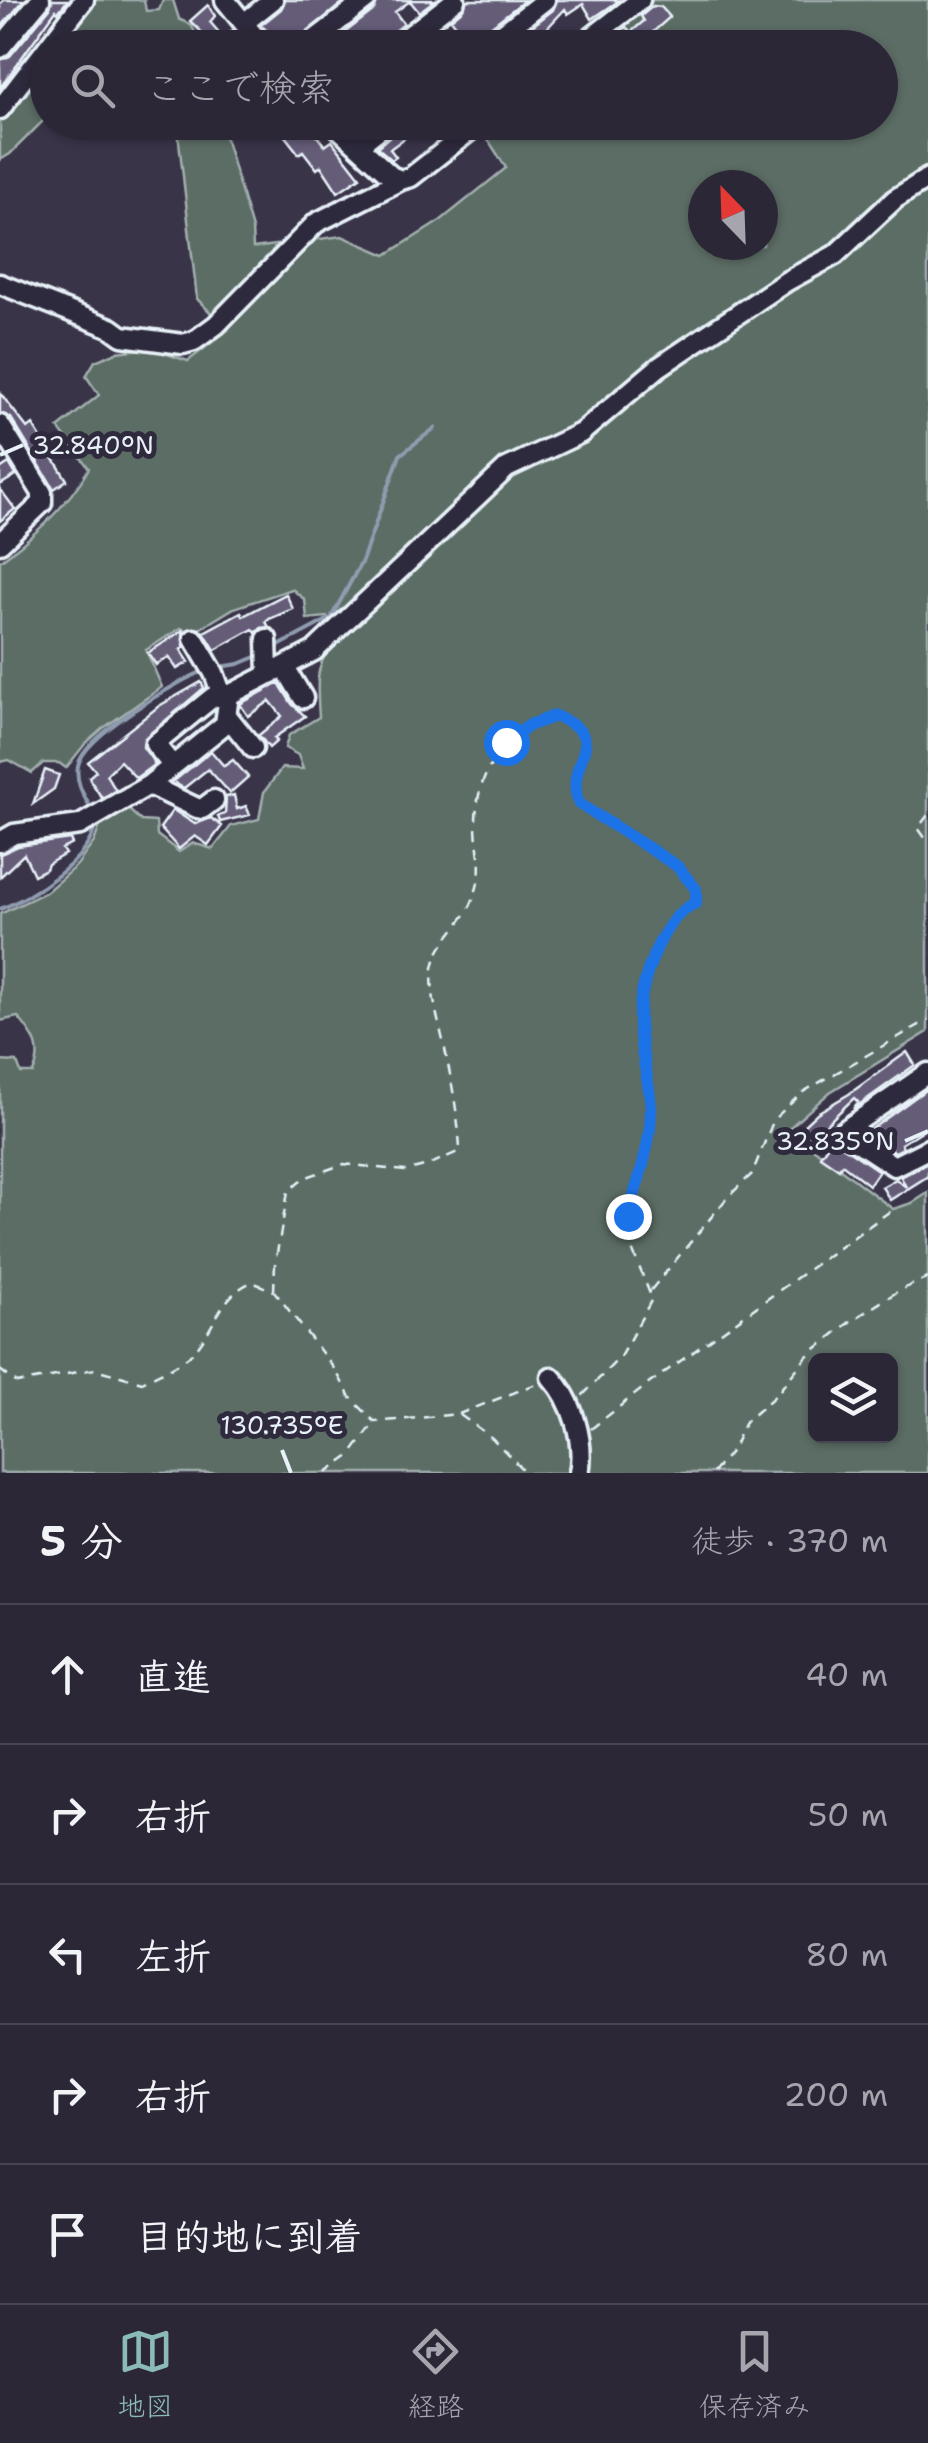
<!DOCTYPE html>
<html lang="ja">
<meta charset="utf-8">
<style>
:root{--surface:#2c2737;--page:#342f3f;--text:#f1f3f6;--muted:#a6a5ad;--line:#484452;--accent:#8bbbb9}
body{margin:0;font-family:"Shantell Sans","Klee One",sans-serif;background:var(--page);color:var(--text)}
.controls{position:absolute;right:30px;bottom:30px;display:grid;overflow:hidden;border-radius:15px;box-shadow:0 2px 8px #0004}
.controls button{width:90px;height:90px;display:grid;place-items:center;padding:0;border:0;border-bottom:2px solid var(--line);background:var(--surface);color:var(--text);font:50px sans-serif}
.compass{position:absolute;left:688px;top:170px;width:90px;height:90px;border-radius:50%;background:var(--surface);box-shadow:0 2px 8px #0004;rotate:337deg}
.stop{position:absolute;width:30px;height:30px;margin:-22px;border:8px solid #1a73e8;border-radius:50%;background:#fff}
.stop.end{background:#1a73e8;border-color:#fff;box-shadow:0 2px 10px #0008}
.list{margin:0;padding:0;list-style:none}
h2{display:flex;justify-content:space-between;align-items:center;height:130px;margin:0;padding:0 40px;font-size:42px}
h2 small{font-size:32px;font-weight:400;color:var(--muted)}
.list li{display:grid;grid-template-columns:65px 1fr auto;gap:30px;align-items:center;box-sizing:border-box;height:140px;padding:0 40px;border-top:2px solid var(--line)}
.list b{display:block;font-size:38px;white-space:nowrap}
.list em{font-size:32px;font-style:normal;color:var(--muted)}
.icon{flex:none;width:55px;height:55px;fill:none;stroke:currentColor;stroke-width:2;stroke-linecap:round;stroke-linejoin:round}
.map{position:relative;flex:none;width:928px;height:1473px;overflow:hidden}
.search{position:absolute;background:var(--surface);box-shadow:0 2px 8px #0004;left:30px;right:30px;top:30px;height:110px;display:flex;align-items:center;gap:25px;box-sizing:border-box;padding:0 35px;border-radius:55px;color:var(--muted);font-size:38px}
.sheet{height:830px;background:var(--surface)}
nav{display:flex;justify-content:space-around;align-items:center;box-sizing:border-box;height:140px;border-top:2px solid var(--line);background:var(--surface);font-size:28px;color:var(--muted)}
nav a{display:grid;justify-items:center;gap:5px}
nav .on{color:var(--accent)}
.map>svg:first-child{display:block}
.green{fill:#5b6d65;stroke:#a2afae;stroke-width:2.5;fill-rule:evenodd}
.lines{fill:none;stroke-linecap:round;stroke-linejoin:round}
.stream{stroke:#8f9caf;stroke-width:4}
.building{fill:#655b78;stroke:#e8f1f8;stroke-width:2.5}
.minor-casing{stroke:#e8f1f8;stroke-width:25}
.path{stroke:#e8f1f8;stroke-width:2.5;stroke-dasharray:10 8;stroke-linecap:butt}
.minor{stroke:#2f2a3d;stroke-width:18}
.route{stroke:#1a73e8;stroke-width:12}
.ticks{fill:none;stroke:#e8f1f8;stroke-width:4}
.ticks-label{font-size:25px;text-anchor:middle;fill:#e8f1f8;stroke:#2f2a3d;stroke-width:10;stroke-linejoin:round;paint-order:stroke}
</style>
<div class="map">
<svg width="928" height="1473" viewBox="0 0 928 1473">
<rect width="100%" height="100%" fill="#3a3449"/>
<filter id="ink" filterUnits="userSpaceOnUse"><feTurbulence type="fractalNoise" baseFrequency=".01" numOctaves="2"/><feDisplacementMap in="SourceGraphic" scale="20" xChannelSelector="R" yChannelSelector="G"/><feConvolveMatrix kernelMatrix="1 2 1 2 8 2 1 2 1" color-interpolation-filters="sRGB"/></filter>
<g filter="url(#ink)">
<path class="green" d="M95 0H144L146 11 159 10 163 0H173L179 19 191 25 200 41 199 48H51L75 18Z
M653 0H928V1032L830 1092 788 1129 893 1209 912 1203 928 1193V1473H0V1061L17 1062 21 1073H33C44 1049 34 1036 18 1017L0 1021V914L46 892 77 865 94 842 102 820 125 806 141 821 156 822 157 835 179 852 193 843 213 849 231 826 259 819 264 792 282 768 303 769 298 755 285 748 289 735 319 717C317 682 313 664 339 637L327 617 307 619 305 600 292 589 234 608 191 634 181 628 146 650 162 687 102 729 85 744 66 768 59 763H43L32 773 9 760 0 762V561C34 536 68 506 89 468L58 428 99 395 86 376 95 361 117 352 149 348 188 361 228 330 197 299 179 141 172 123H221L252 229 253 248 342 236 386 255 440 221 506 168 487 138 502 123 880 122V48L593 47ZM703 185H763V245H703ZM816 1360H890V1436H816Z
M47 52V117L10 154 0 160V121Z"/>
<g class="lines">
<path class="stream" d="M271 650 331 618 362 561 400 455 435 428
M220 667 239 664 263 654
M92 810C84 796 75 783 78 766 83 736 177 681 206 670
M0 909C31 898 92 859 95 824"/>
</g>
<path class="building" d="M4 0H24L0 28V4Z
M52 0H68L58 12 56 10 0 88V60L10 56 50 8Z
M285 0H346L289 48H284L261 25 281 9Z
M378 0H435L419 12 410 1 395 12 404 24 385 39 381 48H325L374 10Z
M467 0H525L476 38 472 48H442L461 32 451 19 463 9Z
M557 0H620L592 19 583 4 568 14 565 9 539 37 518 48 513 41 553 10Z
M208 5 215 16 210 22 223 37 233 30 247 48H210L214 44 190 21Z
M653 6 661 7 670 17 635 48H616L610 41 626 27 631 32 644 21 641 16Z
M274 122H306L325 146 332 141 360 177 338 192 321 166 317 169 303 151 299 154Z
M400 122H414L418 128 390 149 396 157 392 160 377 147 396 131Z
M0 393 28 429 33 425 67 480 54 489 11 418 0 413Z
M9 463 16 475 0 485V469Z
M0 489 15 509 0 521Z
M286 594 293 609 269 619 266 622 269 627 261 628 256 633 253 629 215 650 204 632 241 612 243 616Z
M183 630 184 647 181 650 189 662 177 669 169 657 156 665 148 653Z
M201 682 204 688 144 739 143 747 155 764 136 778 120 761 106 775 116 790 102 798 90 780 89 777 96 771 88 762 159 706Z
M279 683 292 704 305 716 274 738 277 741 269 748 259 735 282 716 270 701 248 716 240 704Z
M211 751 224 766 233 760 248 777 230 793 208 769 184 788 178 785 174 781Z
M45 770 59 775 54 789 33 804Z
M234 795 237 809 246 806 250 815 220 822 218 816 225 814 226 797Z
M173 810 195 824 211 818 222 826 208 845 195 836 179 849 160 828Z
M70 839 72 844 62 849 65 854 48 864 46 869 34 875 24 854 0 877V854L18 846Z
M907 1052 915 1065 853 1109 858 1102 854 1098 812 1138 802 1127 817 1113 849 1094Z
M928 1088V1127L901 1144 903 1148 895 1152 883 1144 876 1131 870 1135 866 1133Z
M832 1139 879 1171 869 1185 842 1164 839 1169 820 1156Z
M928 1163V1176L890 1200 882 1187 896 1179 906 1187 901 1177Z"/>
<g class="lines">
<defs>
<path id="minor" d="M225 0 264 48
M244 23 273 0
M0 48 40 0
M304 48 366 0
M393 48 455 0
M484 48 545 0
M578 48 640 0
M0 109 84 0
M332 122 391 176 401 180 411 177 481 122
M358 146 388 122
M0 284 111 328 122 336 183 344 194 341 216 325 316 223 401 180
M0 425 42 493V503L0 543
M194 639 214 673 222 695
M267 639 268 675
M285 668 303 698
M228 717 253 748
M172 765 155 744 213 697H227
M149 785 197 808 202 809 214 800
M0 842 14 834 80 825 149 785 225 724 229 695 314 651 507 468 581 433 659 367 787 281 835 255 895 199 928 178
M928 1073 842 1132 894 1166 928 1149
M551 1377C573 1400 585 1442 579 1473"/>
</defs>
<use href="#minor" class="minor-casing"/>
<path class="path" d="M928 815 918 828 928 842
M651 1290 727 1198 752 1174 774 1119 803 1092 928 1020
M274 1291 275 1264 288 1192 304 1178 344 1164 405 1171 428 1165 460 1151C459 1121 453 1089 447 1059 442 1031 429 997 433 968 437 943 463 924 472 902 486 866 477 859 476 826 475 770 505 734 555 716 616 740 562 759 579 804 611 824 694 865 696 903L682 911 663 933 642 991 639 1021 651 1110 646 1156 628 1216V1239L652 1299 620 1357 582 1396
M0 1370 17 1383 95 1369 142 1382C158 1374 178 1366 191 1354 216 1330 218 1296 252 1282L274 1291 336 1371 350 1397 375 1422 459 1414 536 1384
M460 1415 492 1438 526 1473
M591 1429 647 1385 893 1209
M326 1473 350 1456 375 1422
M713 1473 733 1448 745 1422 776 1395 807 1356 851 1321 900 1290 928 1278"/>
<use href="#minor" class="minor"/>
</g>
</g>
<g class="lines" filter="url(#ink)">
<path class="route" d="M506 742 530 725 555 716C616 741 562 759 579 804L677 866 696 889V903C660 917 638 988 639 1024 640 1053 650 1081 651 1109 651 1146 638 1181 628 1216"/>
</g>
<path class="ticks" d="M0 455 23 445M905 1141 928 1131M282 1450 291 1473"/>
<g class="ticks-label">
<text x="93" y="454">32.840°N</text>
<text x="835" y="1150">32.835°N</text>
<text x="282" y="1434">130.735°E</text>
</g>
</svg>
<div class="controls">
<button><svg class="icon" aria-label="layers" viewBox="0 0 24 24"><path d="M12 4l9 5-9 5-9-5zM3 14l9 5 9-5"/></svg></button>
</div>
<svg class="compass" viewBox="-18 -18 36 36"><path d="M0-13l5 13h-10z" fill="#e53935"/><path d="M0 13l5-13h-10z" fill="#a6a5ad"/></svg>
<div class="stop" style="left:506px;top:742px"></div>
<div class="stop end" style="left:628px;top:1216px"></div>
<div class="search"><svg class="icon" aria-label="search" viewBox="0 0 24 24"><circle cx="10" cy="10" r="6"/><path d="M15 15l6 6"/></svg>ここで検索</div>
</div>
<section class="sheet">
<h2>5 分<small>徒歩 · 370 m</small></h2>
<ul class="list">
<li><svg class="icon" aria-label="ahead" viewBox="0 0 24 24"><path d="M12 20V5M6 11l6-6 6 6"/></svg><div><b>直進</b></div><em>40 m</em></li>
<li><svg class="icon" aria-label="right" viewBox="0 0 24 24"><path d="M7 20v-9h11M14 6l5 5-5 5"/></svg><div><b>右折</b></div><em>50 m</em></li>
<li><svg class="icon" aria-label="left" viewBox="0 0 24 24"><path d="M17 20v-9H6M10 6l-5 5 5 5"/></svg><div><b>左折</b></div><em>80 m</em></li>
<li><svg class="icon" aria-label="right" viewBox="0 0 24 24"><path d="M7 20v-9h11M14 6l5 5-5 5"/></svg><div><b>右折</b></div><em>200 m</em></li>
<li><svg class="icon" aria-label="arrive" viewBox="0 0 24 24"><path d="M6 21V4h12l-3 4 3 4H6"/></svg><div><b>目的地に到着</b></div></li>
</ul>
</section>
<nav>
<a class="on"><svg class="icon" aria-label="map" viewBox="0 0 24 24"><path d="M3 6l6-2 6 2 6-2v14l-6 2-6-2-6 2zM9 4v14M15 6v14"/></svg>地図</a>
<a><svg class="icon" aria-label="directions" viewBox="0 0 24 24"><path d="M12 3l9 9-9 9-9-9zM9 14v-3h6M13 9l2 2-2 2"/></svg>経路</a>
<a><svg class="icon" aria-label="saved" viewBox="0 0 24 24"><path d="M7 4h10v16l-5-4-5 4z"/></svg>保存済み</a>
</nav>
